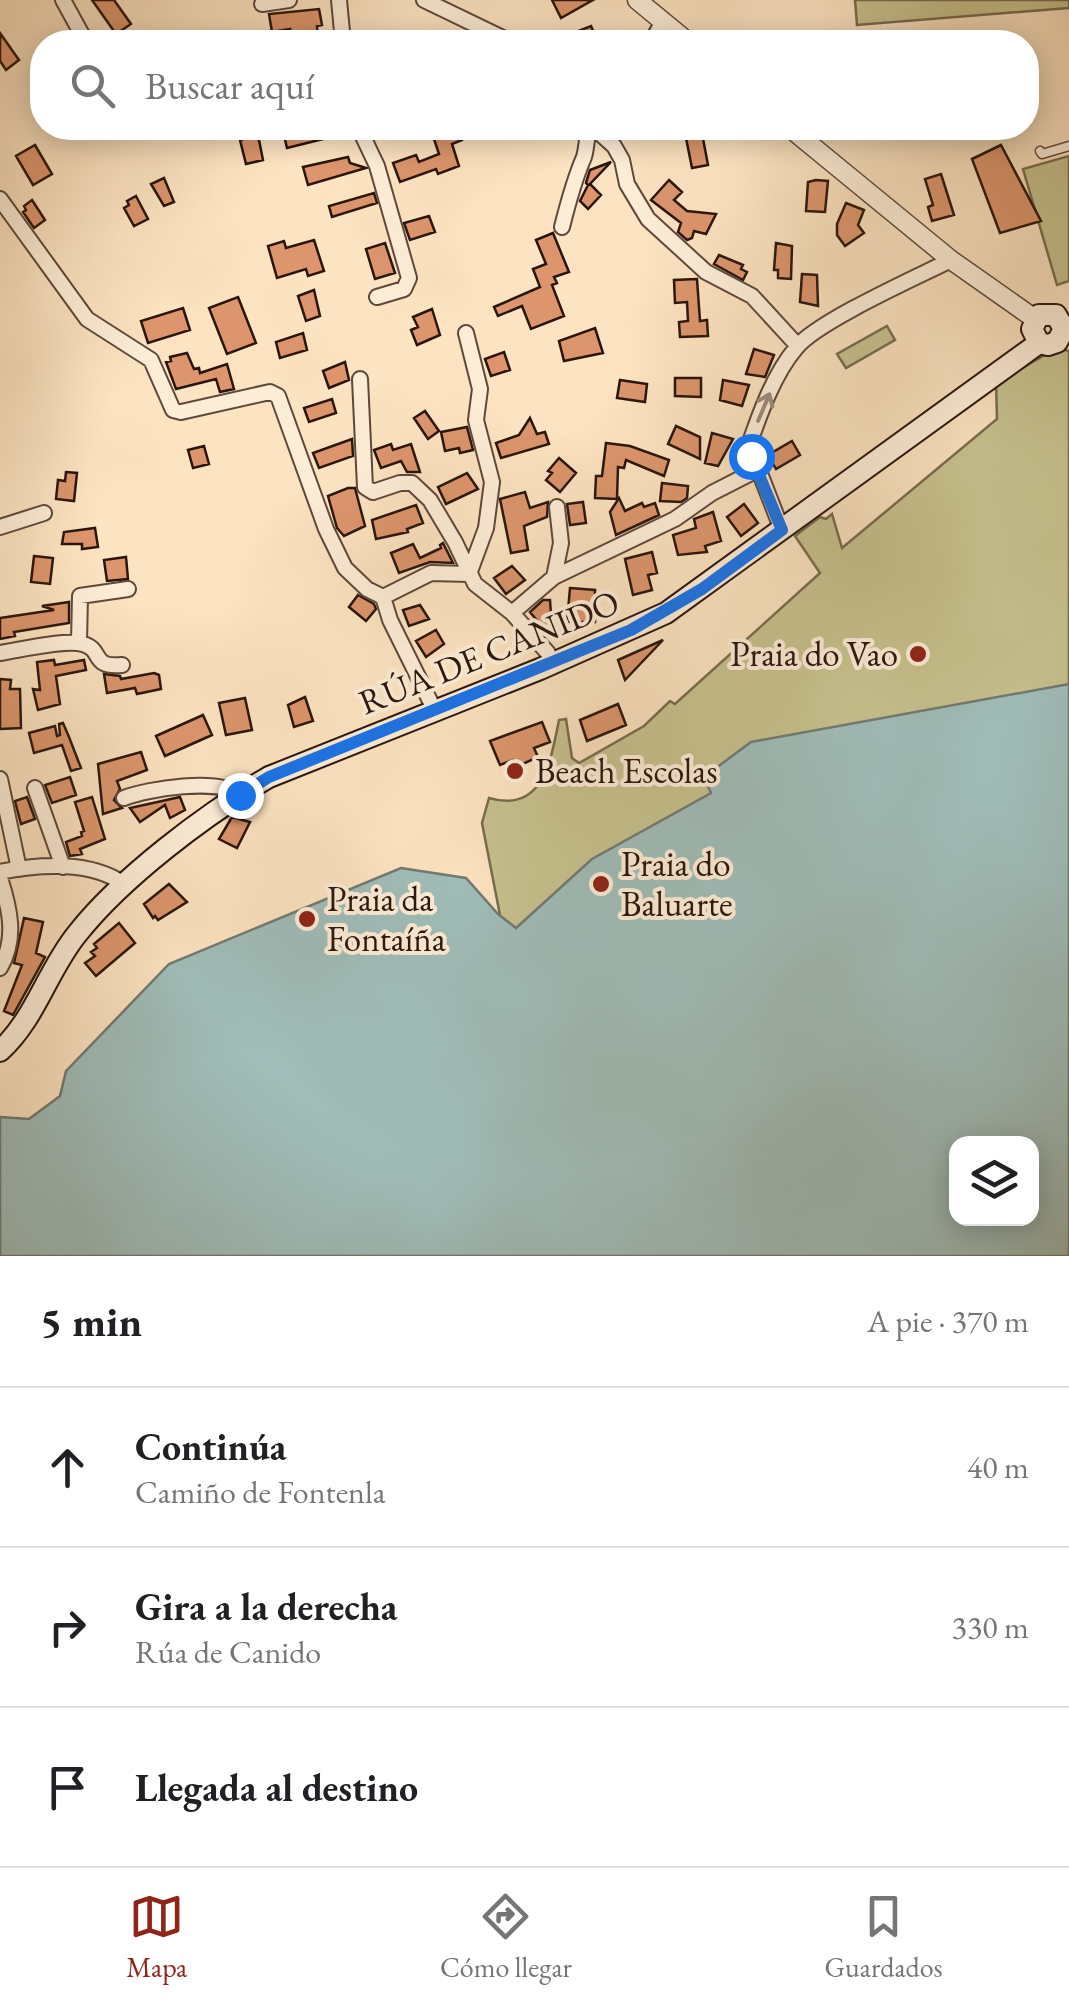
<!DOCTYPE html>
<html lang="es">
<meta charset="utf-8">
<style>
:root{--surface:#fff;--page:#f2f2f2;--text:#202124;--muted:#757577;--line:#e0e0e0;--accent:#8f2418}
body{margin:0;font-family:"EB Garamond",serif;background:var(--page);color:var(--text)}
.controls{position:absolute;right:30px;bottom:30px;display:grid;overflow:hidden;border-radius:20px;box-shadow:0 5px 25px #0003}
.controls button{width:90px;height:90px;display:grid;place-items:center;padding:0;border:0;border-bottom:2px solid var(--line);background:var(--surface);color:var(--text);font:50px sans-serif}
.stop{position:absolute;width:30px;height:30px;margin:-22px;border:8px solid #1a73e8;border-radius:50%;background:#fff}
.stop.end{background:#1a73e8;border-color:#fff;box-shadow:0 2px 10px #0008}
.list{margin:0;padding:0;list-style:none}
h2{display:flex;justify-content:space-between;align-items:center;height:130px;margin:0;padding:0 40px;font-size:42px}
h2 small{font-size:32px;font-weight:400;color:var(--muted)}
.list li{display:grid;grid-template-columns:65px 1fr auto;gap:30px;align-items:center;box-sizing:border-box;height:160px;padding:0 40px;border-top:2px solid var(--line)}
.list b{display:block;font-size:38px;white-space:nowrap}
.list p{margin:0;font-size:32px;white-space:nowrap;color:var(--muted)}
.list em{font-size:32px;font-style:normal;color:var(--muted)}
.icon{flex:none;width:55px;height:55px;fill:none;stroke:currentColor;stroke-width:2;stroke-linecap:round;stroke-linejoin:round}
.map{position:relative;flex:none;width:1069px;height:1256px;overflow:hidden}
.search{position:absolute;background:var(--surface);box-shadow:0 5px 25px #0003;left:30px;right:30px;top:30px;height:110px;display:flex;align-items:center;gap:25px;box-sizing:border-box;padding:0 35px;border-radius:40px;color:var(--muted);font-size:38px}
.sheet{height:610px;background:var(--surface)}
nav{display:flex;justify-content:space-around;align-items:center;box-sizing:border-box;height:140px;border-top:2px solid var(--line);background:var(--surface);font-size:28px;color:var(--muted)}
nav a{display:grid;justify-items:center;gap:5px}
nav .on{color:var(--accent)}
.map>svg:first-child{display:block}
.green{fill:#c6c18e;stroke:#786b4e;stroke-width:2.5}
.water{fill:#a0bdb9;stroke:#717a74;stroke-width:2.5;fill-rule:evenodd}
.building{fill:#dc956c;stroke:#2a150d;stroke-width:2.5}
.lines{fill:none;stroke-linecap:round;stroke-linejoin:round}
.service-casing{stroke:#5e483a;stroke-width:11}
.minor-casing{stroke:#5e483a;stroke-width:18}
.tertiary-casing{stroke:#5e483a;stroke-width:21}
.secondary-casing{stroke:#2a150d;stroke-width:24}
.service{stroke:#fdedd7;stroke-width:8}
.minor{stroke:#fdedd7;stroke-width:14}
.tertiary{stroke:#fdedd7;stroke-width:18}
.secondary{stroke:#fdedd7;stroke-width:20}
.oneway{stroke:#9e8c7c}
.route{stroke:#1a73e8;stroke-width:12}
.poi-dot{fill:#8f2418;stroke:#fdedd7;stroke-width:4}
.labels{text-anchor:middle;stroke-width:8;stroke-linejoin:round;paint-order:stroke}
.street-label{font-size:35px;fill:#2a150d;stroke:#fdedd7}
.poi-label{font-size:35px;fill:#2a150d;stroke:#fdedd7;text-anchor:start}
</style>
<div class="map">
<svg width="1069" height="1256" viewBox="0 0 1069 1256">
<rect width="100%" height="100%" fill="#fce3c1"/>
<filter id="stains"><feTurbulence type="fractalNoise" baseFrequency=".002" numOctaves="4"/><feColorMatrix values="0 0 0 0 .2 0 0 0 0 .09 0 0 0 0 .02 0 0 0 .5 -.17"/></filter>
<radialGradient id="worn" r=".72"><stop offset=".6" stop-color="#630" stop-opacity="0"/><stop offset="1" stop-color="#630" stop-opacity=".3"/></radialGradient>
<path class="green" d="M855 0H1069V8L857 25Z
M1069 156V281L1057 285 1023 169Z
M887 326 895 340 846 368 837 354Z
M1057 348 1069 351V757L517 1002 482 823 489 798C543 814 551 760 559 720L566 719 572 758 579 763 644 726 670 701 675 704 820 573 795 536 820 517 826 519 832 514 842 548 997 419 996 383Z"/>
<path class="water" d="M1069 684V1256H0V1117L29 1119 60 1096 66 1071 169 964 401 868 466 878 498 914 516 928 592 859 711 793 704 777 751 742ZM956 1144H1032V1218H956Z"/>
<path class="building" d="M92 0H114L131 24 116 34Z
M552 0H593L561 18Z
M319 9 322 25 317 26 318 42H291L290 29 272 32 269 14Z
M591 26 598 42H550Z
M0 33 19 60 6 70 0 61Z
M298 128H333L335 136 287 148 283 131Z
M450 128H458L462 140 452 144 459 166 438 174 436 169 400 182 393 163 416 155 419 162 439 154 432 133Z
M684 128H701L708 165 692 168Z
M253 136 259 140 263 160 246 164 240 140Z
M35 145 52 174 33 185 16 156Z
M1001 145 1041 221 1000 233 972 159Z
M348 157 350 163 366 168 308 185 303 167Z
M611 162 590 184 601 195 588 209 580 201 588 185 586 183 590 170Z
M941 174 954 215 932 221 928 207 933 205 925 179Z
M164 178 174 202 164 206 151 184Z
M669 180 682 192 674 200 687 211 716 214 706 234 694 231 692 238 687 240 678 232 681 223 651 200Z
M816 180 828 181 825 212 806 211 808 182Z
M374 193 377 203 332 217 329 206Z
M136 196 148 219 134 226 124 208 129 205 127 201Z
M32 200 45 220 34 228 23 212 26 210 24 206Z
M846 203 864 210 858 225 864 233 845 246 837 235V224Z
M429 216 435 232 410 240 404 223Z
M553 233 569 272 554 277 557 283 552 285 564 316 531 329 522 306 498 316 494 307 540 287 533 269 546 264 536 240Z
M314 240 324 271 308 276 306 269 277 278 268 246 284 241 286 248Z
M385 243 395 273 375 279 366 249Z
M776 243 792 246 791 279 778 278V270H774Z
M719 255 743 265 741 269 747 272 743 280 714 264Z
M802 274 817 275 818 306 800 302Z
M697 279 700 321 707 320 708 336 680 337 679 322 688 321 687 302 675 303 674 280Z
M314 290 320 316 306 321 298 296Z
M238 297 256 343 227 354 209 308Z
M183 308 190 330 148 343 141 321Z
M432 309 440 335 417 345 411 330 418 327 413 317Z
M595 328 603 353 564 361 559 341Z
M303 333 307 350 280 358 276 342Z
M754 349 774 355 765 377 746 374Z
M504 352 510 370 491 376 485 359Z
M187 353 194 369 199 368 200 373 227 364 234 389 220 392 216 379 176 389 166 362 171 361 170 357Z
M345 362 349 380 329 388 323 371Z
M675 378H701V397L675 396Z
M620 380 647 384 645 402 617 398Z
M723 380 749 385 742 406 720 400Z
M332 399 336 413 309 422 304 408Z
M425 411 439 431 428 439 414 418Z
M530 418 537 434 545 432 549 444 501 458 496 443 519 435Z
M676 426 700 437V459L668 444Z
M467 427 473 450 460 453 459 448 445 451 441 432Z
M712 433 733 439 718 466 705 463Z
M352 439 353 456 319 468 313 453Z
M792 441 800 455 776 469 768 455Z
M606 443 630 446 669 460 664 476 626 460 624 468 618 467 617 499 595 498 596 476H602Z
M391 444 393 450 411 444 420 472H407L401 461 381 468 374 450Z
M204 446 209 464 193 468 188 450Z
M559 458 576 473 560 492 546 480 552 473 548 471Z
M66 472 77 473 74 501 56 499 58 480 65 481Z
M467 473 478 489 446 504 438 487Z
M662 483 688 486 687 498 681 502 660 501Z
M348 488H355L365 526 344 536 337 528 328 496Z
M525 492 530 508 548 502 547 517 524 526 528 550 511 553 500 499Z
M619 498 625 511 642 503 644 507 655 503 659 515 616 535 610 512Z
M583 502 586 523 570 525 567 504Z
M744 504 758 523 741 536 727 517Z
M416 505 423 523 407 529 408 532 376 539 372 520Z
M713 512 721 541 705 546 707 552 678 555 673 535 696 528 694 519Z
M95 528 98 547 82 549V544H62L64 532Z
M443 543 453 563 430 562 399 573 391 553 413 544 420 558 441 548 440 545Z
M652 552 657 573 648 575 652 590 633 595 625 559Z
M34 556 53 558 50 584 31 582Z
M126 557 128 579 107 581 104 560Z
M512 566 525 580 506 594 494 578Z
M570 588 595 590V622H567Z
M358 595 374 604 376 609 366 621 349 607Z
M543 600H550L552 629 545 630 530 612Z
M69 602V623L14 632 15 636 0 639V618L54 610 42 606Z
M420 605 429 619 409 626 403 610Z
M436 630 444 644 426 657 416 641Z
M663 640 625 680 618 660Z
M54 660 55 665 84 660 86 670 56 676 60 704 38 710 33 689 40 690 37 662Z
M154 673 159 675 161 689 137 694 135 688 107 693 104 674 120 676 121 679Z
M0 679 11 680 10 689H20L21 728 0 729Z
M305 697 313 721 294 727 288 705Z
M245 698 252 730 226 735 219 703Z
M618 704 626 725 587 741 580 720Z
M203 715 212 735 165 756 156 736Z
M542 722 550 742 534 748 538 757 516 767 513 760 500 765 490 741Z
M63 723 69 737 81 768 71 771 62 745 34 753 29 733 55 726 57 736 60 735 59 724Z
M141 752 147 770 117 781 120 789 114 800 122 808 103 814 98 764Z
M70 777 76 795 52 803 45 785Z
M27 797 35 819 21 824 15 801Z
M92 797 105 839 80 849 82 854 70 856 66 842 82 836 81 832 84 831 75 802Z
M180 797 185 810 170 818 165 805 140 822 130 808Z
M232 817 250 822 237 848 219 839Z
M169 884 187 902 158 920 155 916 153 918 144 904Z
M24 918 43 922 36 953 45 957 13 1015 4 1011 22 965 14 963Z
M119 923 135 943 96 976 85 963 95 956 91 952 97 948 94 944Z"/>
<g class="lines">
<defs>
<path id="service" d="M1040 151 1042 154 1069 146"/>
<path id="minor" d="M63 0 86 42
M339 0 343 42
M424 0 511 42
M262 4 289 0
M651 42 663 22
M359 128 377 166 409 278 404 289 377 297
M594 128 614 146 622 160 627 184 648 219 706 272 752 296 797 345
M261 130 264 128
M0 199 87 319 151 360 173 410 181 412 270 392 278 396 326 529 345 568 367 589 383 597 390 620 435 711
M562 227C568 203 574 180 584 157 588 145 584 137 594 128
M466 333 480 389 476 420 492 482 486 528 469 574
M360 379 365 487 373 492 400 483H412L430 500 455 542 475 584 512 613 554 577 675 519 712 493 757 470
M0 527 44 513
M782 530 749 445C760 413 774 374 796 348 816 322 917 277 951 260
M554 577 561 543 557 507
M383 597 431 573 469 574
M512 613 548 653
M79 643 80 596 128 589
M0 653C20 650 65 639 83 644 104 650 90 668 122 665
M0 779 19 869
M35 788 63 867
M124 798C147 789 220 777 239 795
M0 872C38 864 92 860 125 885
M0 878C10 909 17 939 0 968"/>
<path id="tertiary" d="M637 0 688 42
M790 128 951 260 1035 319"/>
<path id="secondary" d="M1039 343 1032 329 1039 315H1056L1064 329
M0 1051C36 1018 47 971 77 934 122 877 206 814 269 777L540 669 666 613 1032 348 1039 343 1048 345 1057 342 1064 329"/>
</defs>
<use href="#service" class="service-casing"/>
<use href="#minor" class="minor-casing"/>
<use href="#tertiary" class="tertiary-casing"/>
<use href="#secondary" class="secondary-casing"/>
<use href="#service" class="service"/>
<use href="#minor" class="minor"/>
<use href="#tertiary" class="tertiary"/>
<use href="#secondary" class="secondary"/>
</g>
<defs><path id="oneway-shaft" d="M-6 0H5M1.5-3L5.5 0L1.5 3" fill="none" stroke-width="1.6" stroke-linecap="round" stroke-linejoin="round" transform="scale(2.5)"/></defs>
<use class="oneway" href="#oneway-shaft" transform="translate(764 407) rotate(-67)"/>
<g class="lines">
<path class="route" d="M240 795 269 777 631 630 702 589 782 530 751 456"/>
</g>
<g class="poi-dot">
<circle cx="918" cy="654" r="10"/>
<circle cx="515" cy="771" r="10"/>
<circle cx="601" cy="884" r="10"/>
<circle cx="307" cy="919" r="10"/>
</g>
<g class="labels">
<g class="street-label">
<text transform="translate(489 652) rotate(-22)" y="12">RÚA DE CANIDO</text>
</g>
<g class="poi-label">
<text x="898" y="666" text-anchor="end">Praia do Vao</text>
<text x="535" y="783">Beach Escolas</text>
<text x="621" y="876">Praia do<tspan x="621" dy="40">Baluarte</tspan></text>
<text x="327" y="911">Praia da<tspan x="327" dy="40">Fontaíña</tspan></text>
</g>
</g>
<rect width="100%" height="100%" filter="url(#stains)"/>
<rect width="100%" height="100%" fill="url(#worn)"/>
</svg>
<div class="controls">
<button><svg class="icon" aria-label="layers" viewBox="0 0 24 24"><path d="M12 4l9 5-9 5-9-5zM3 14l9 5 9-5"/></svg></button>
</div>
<div class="stop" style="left:751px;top:456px"></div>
<div class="stop end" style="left:240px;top:795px"></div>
<div class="search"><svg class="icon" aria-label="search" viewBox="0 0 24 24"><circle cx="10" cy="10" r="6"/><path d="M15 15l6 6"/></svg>Buscar aquí</div>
</div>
<section class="sheet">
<h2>5 min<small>A pie · 370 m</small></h2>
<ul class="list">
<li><svg class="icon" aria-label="ahead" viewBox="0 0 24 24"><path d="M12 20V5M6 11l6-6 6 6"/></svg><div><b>Continúa</b><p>Camiño de Fontenla</p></div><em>40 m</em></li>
<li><svg class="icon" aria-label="right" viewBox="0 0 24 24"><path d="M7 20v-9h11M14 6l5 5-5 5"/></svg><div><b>Gira a la derecha</b><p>Rúa de Canido</p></div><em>330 m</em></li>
<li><svg class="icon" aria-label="arrive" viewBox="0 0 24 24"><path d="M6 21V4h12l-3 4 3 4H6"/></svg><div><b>Llegada al destino</b></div></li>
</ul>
</section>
<nav>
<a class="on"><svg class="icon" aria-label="map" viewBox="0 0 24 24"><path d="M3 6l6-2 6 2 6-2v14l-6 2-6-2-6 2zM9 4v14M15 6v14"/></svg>Mapa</a>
<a><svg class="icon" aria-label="directions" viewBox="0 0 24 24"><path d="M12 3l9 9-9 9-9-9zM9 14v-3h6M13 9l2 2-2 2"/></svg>Cómo llegar</a>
<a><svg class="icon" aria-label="saved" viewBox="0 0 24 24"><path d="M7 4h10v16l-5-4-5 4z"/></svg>Guardados</a>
</nav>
